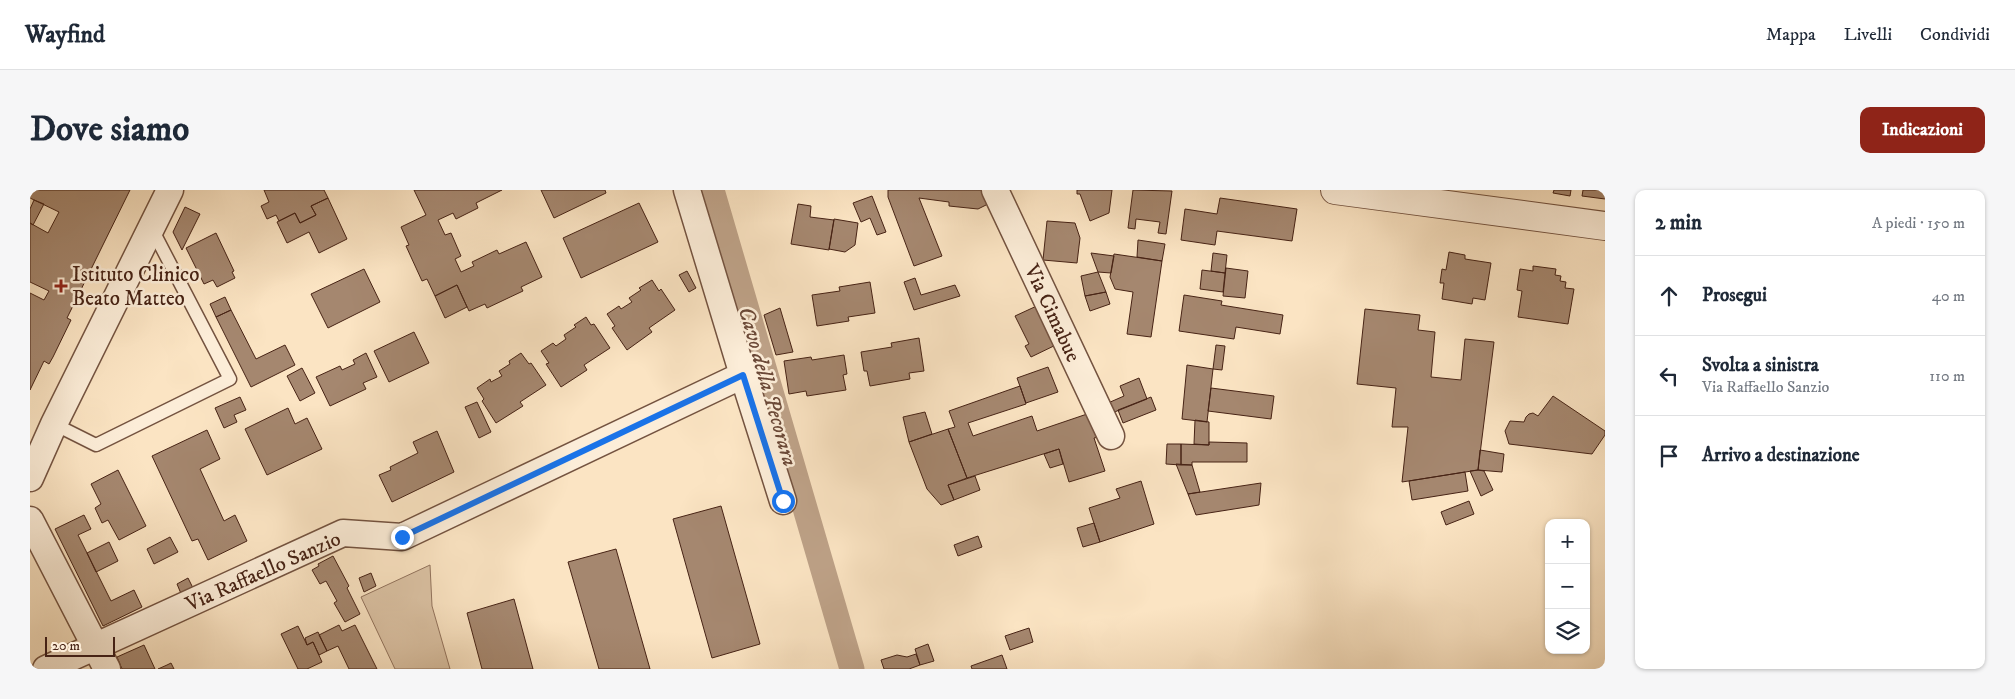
<!DOCTYPE html>
<html lang="it">
<meta charset="utf-8">
<style>
:root{--surface:#fff;--page:#f6f6f7;--text:#1f2937;--muted:#747a83;--line:#e0e1e3;--accent:#8f2418}
body{margin:0;font-family:"IM FELL DW Pica",serif;background:var(--page);color:var(--text)}
.controls{position:absolute;right:15px;bottom:15px;display:grid;overflow:hidden;border-radius:10px;box-shadow:0 1px 4px #0004}
.controls button{width:45px;height:45px;display:grid;place-items:center;padding:0;border:0;border-bottom:1px solid var(--line);background:var(--surface);color:var(--text);font:25px sans-serif}
.scale{position:absolute;left:15px;bottom:12px;width:70px;box-sizing:border-box;padding-left:5px;border:2px solid #472315;border-top:0;font-size:14px;line-height:18px;white-space:nowrap;color:#472315;-webkit-text-stroke:4px #fcedd8;paint-order:stroke}
.stop{position:absolute;width:15px;height:15px;margin:-11px;border:4px solid #1a73e8;border-radius:50%;background:#fff}
.stop.end{background:#1a73e8;border-color:#fff;box-shadow:0 1px 5px #0008}
.list{margin:0;padding:0;list-style:none}
h2{display:flex;justify-content:space-between;align-items:center;height:65px;margin:0;padding:0 20px;font-size:21px}
h2 small{font-size:16px;font-weight:400;color:var(--muted)}
.list li{display:grid;grid-template-columns:32px 1fr auto;gap:15px;align-items:center;box-sizing:border-box;height:80px;padding:0 20px;border-top:1px solid var(--line)}
.list b{display:block;font-size:19px;white-space:nowrap}
.list p{margin:0;font-size:16px;white-space:nowrap;color:var(--muted)}
.list em{font-size:16px;font-style:normal;color:var(--muted)}
.icon{flex:none;width:28px;height:28px;fill:none;stroke:currentColor;stroke-width:2;stroke-linecap:round;stroke-linejoin:round}
.map{position:relative;flex:none;width:1575px;height:479px;overflow:hidden;border-radius:10px}
header{display:flex;align-items:center;gap:30px;box-sizing:border-box;height:70px;padding:0 25px;background:var(--surface);border-bottom:1px solid var(--line)}
header strong{font-size:24px}
nav{display:flex;gap:28px;margin-inline-start:auto;font-size:18px}
.intro{display:flex;align-items:center;justify-content:space-between;box-sizing:border-box;height:120px;padding:0 30px}
h1{margin:0;font-size:35px}
.button{padding:12px 22px;border-radius:10px;background:var(--accent);color:#fff;font-size:18px;font-weight:700}
main{display:flex;gap:30px;padding:0 30px}
aside{flex:1;background:var(--surface);border-radius:10px;box-shadow:0 1px 4px #0004}
.map>svg:first-child{display:block}
.green{fill:#dcc3a5;stroke:#92735d}
.lines{fill:none;stroke-linecap:round;stroke-linejoin:round}
.canal{stroke:#bea288;stroke-width:25}
.building{fill:#a5876f;stroke:#472315}
.service-casing{stroke:#745340;stroke-width:15}
.minor-casing{stroke:#745340;stroke-width:29}
.tertiary-casing{stroke:#745340;stroke-width:30}
.service{stroke:#fcedd8;stroke-width:12}
.minor{stroke:#fcedd8;stroke-width:26}
.tertiary{stroke:#fcedd8;stroke-width:28}
.route{stroke:#1a73e8;stroke-width:6}
.poi-dot{fill:#8f2418;stroke:#fcedd8;stroke-width:2}
.labels{text-anchor:middle;stroke-width:5;stroke-linejoin:round;paint-order:stroke}
.poi-label{font-size:21px;fill:#472315;stroke:#fcedd8;text-anchor:start}
.street-label{font-size:21px;fill:#472315;stroke:#fcedd8}
.water-label{font-size:22px;font-style:italic;fill:#6b4938;stroke:#fcedd8}
</style>
<header>
<strong>Wayfind</strong>
<nav><a>Mappa</a><a>Livelli</a><a>Condividi</a></nav>
</header>
<div class="intro"><h1>Dove siamo</h1><a class="button">Indicazioni</a></div>
<main>
<div class="map">
<svg width="1575" height="479" viewBox="0 0 1575 479">
<rect width="100%" height="100%" fill="#fbe4c3"/>
<filter id="stains"><feTurbulence type="fractalNoise" baseFrequency=".004" numOctaves="4"/><feColorMatrix values="0 0 0 0 .2 0 0 0 0 .09 0 0 0 0 .02 0 0 0 .5 -.17"/></filter>
<radialGradient id="worn" r=".72"><stop offset=".6" stop-color="#630" stop-opacity="0"/><stop offset="1" stop-color="#630" stop-opacity=".3"/></radialGradient>
<path class="green" d="M400 375 402 416 420 479H365L331 407Z"/>
<g class="lines">
<path class="canal" d="M682 0 822 479"/>
</g>
<path class="building" d="M0 0H100L37 128 41 130 23 167 19 174 14 171 0 200V103L14 110 19 101 0 92V33L18 43 29 22 0 8Z
M234 0H294L298 8 281 16 286 25 270 33 265 23 249 31 246 25 237 29 231 16 239 12Z
M384 0H472L446 13 448 18 426 29 423 23 408 30 415 45 421 43 431 66 425 69 431 82 444 76 442 72 467 60 469 64 496 52 512 87 491 97 493 101 457 118 455 114 439 121 427 95 405 106 397 89 392 91 376 56 379 55 371 37 396 25Z
M511 0H575L576 3 524 28Z
M858 0H956L962 12 948 19 919 16V12L889 8 912 66 884 76 858 7Z
M1047 0H1082L1079 23 1060 31 1050 4H1047Z
M1103 0 1142 1 1136 44 1128 43 1130 32 1106 29 1105 39 1098 38Z
M1524 0H1541L1540 6 1523 3Z
M1553 0H1575V9L1552 6Z
M842 6 856 42 847 45 840 28 831 32 823 13Z
M298 8 317 49 289 63 279 42 257 53 247 32 265 23 270 33 286 25 281 16Z
M1190 8 1267 19 1262 51 1187 41 1185 55 1151 50 1155 19 1187 24Z
M4 10 14 14 3 35 0 33V19Z
M609 13 628 52 551 88 533 48Z
M768 14 781 16 780 27 804 30 799 60 761 54Z
M155 17 170 24 152 60 143 42Z
M804 29 828 33 825 55 815 62 799 59Z
M1017 31 1045 33 1050 48 1047 73 1013 70Z
M186 43 204 81 202 82 205 88 187 97 183 90 174 94 156 58Z
M1108 50 1135 54 1132 71 1107 67Z
M1419 62 1435 65V69L1461 73 1455 110 1443 108 1442 114 1412 109 1414 93H1410L1412 79 1416 80Z
M1061 63 1084 66 1081 83 1068 82Z
M1183 63 1197 65 1195 83 1181 81Z
M1084 64 1132 71 1121 147 1097 144 1103 102 1085 99 1080 87Z
M1503 76 1526 79 1525 85 1531 86 1530 91 1536 92 1535 98 1544 99 1538 134 1488 127 1492 101 1487 100 1490 79 1503 81Z
M1196 78 1218 81 1215 108 1193 106Z
M334 79 350 112 298 138 281 104Z
M1172 80 1195 83 1193 102 1170 99Z
M657 81 666 98 659 102 649 85Z
M1068 82 1076 102 1055 106 1051 86Z
M885 88 891 105 925 95 930 106 884 120 874 92Z
M622 90 629 101 631 99 645 120 619 138 622 142 597 160 582 138 585 136 577 124 589 116 591 119 602 112 599 108 611 100 609 98Z
M840 92 845 123 818 127 819 131 787 136 782 105 810 101 809 97Z
M427 95 437 117 415 128 405 106Z
M1076 102 1080 114 1060 121 1055 106Z
M1154 105 1192 111 1191 115 1253 125 1250 144 1206 137 1204 149 1149 141Z
M195 107 201 120 186 127 180 114Z
M1011 114 1030 153 1001 167 995 156 999 154 985 126Z
M750 118 763 162 746 165 734 125Z
M1335 119 1390 125 1388 140 1405 142 1401 187 1431 190 1435 149 1464 152 1448 280 1372 292 1378 237H1362L1366 198 1327 194Z
M201 120 226 169 255 155 265 175 221 197 186 127Z
M556 127 561 135 564 134 580 158 554 175 557 180 531 197 516 174 519 173 511 161 523 153 526 156 536 149 534 145 546 137 544 135Z
M384 142 399 173 359 192 344 161Z
M889 148 894 181 879 183 880 189 840 196 837 181H834L831 162 862 157 861 153Z
M1186 155 1195 156 1192 180 1183 179Z
M336 163 347 187 333 193 336 199 300 216 286 187 310 176 312 180 325 174 323 170Z
M491 163 499 174 501 173 516 195 490 212 493 216 466 233 452 211 454 209 447 198 460 189 461 192 472 186 469 181 480 174 479 171Z
M814 165 817 184 813 185 816 200 777 206 776 201 759 204 754 171 781 167 782 170Z
M1157 175 1183 179 1177 232 1152 229Z
M1018 177 1028 202 996 213 987 188Z
M272 178 285 203 270 211 257 186Z
M1109 188 1117 209 1082 223 1078 213 1094 206 1090 196Z
M990 196 996 214 938 233 943 246 1002 226 1007 241 1063 222 1074 246 1064 248 1075 281 1039 292 1029 259 937 288 918 239 925 237 919 221Z
M1181 198 1244 206 1241 229 1178 221Z
M1523 206 1575 241V245L1562 264 1479 254 1475 241 1480 231 1494 232 1496 227 1499 224 1503 223 1508 226Z
M210 207 216 220 204 225 207 232 194 238 185 218Z
M1121 207 1126 220 1093 233 1088 220Z
M447 212 461 242 449 248 435 217Z
M258 218 265 234 277 228 292 259 237 285 215 239Z
M895 222 902 244 879 252 873 227Z
M1165 230 1179 232V255L1164 254Z
M918 239 937 288 918 295 924 310 911 315 897 299 879 252Z
M177 240 190 269 170 279 194 331 205 325 217 351 178 370 168 349 162 351 122 266Z
M407 241 424 282 362 312 349 285 361 280 360 277 388 263 383 252Z
M1179 252 1217 253V272H1162V275H1151V254L1179 255Z
M1137 254H1151V275L1136 274Z
M1029 259 1033 274 1020 278 1014 264Z
M1450 260 1474 264 1472 282 1448 280Z
M1146 274 1162 275 1170 302 1158 304Z
M88 280 116 336 89 350 78 330 72 333 65 318 71 314 61 294Z
M1448 280 1454 281 1463 300 1451 306 1440 281Z
M1435 282 1438 301 1382 310 1379 291Z
M945 286 950 300 924 310 918 295Z
M1111 291 1124 334 1070 352 1059 318 1090 308 1086 299Z
M1231 293 1229 315 1166 325 1158 304Z
M1439 311 1444 324 1416 335 1411 322Z
M691 316 730 454 682 468 643 329Z
M54 325 61 339 48 345 81 411 104 400 112 417 73 436 25 339Z
M1064 333 1070 352 1053 357 1047 338Z
M948 346 952 357 928 366 924 355Z
M140 347 148 362 124 374 117 359Z
M79 352 88 371 66 382 57 363Z
M586 359 620 479H569L538 372Z
M303 366 319 396 317 398 330 424 315 432 304 413 307 411 296 391 290 394 282 380 289 376 288 374Z
M341 383 346 396 334 402 329 388Z
M158 388 164 400 152 406 147 394Z
M484 409 503 479H452L437 423Z
M309 435 312 441 325 435 347 479H319L308 456 297 461 289 445Z
M268 436 277 455 283 452 292 472 277 479H268L251 444Z
M999 438 1003 452 980 460 975 446Z
M288 442 297 461 289 465 283 452 277 455 275 448Z
M898 454 904 471 890 475 885 459Z
M114 455 125 479H92L87 467Z
M886 464 890 475 879 479H854L851 470 867 465 877 467Z
M972 465 977 479H942L941 476Z
M141 473 144 479H128L137 475Z"/>
<g class="lines">
<defs>
<path id="service" d="M24 234 66 255 200 189 121 37"/>
<path id="minor" d="M965 0 1081 246
M713 185 753 311
M0 288 24 234 140 0
M0 330 77 479
M16 479 313 343 372 347 713 185 657 0"/>
<path id="tertiary" d="M1305 0 1575 36"/>
</defs>
<use href="#service" class="service-casing"/>
<use href="#minor" class="minor-casing"/>
<use href="#tertiary" class="tertiary-casing"/>
<use href="#service" class="service"/>
<use href="#minor" class="minor"/>
<use href="#tertiary" class="tertiary"/>
</g>
<g class="lines">
<path class="route" d="M372 347 713 185 753 311"/>
</g>
<path class="poi-dot" d="M28.5 88.5h5v5h5v5h-5v5h-5v-5h-5v-5h5z"/>
<g class="labels">
<g class="poi-label">
<text x="42" y="91">Istituto Clinico<tspan x="42" dy="24">Beato Matteo</tspan></text>
</g>
<g class="street-label">
<text transform="translate(1023 123) rotate(65)" y="7">Via Cimabue</text>
<text transform="translate(233 381) rotate(-24)" y="7">Via Raffaello Sanzio</text>
</g>
<g class="water-label">
<text transform="translate(739 196) rotate(74)" y="8">Cavo della Pecorara</text>
</g>
</g>
<rect width="100%" height="100%" filter="url(#stains)"/>
<rect width="100%" height="100%" fill="url(#worn)"/>
</svg>
<div class="controls">
<button>+</button>
<button>−</button>
<button><svg class="icon" aria-label="layers" viewBox="0 0 24 24"><path d="M12 4l9 5-9 5-9-5zM3 14l9 5 9-5"/></svg></button>
</div>
<div class="scale">20 m</div>
<div class="stop" style="left:753px;top:311px"></div>
<div class="stop end" style="left:372px;top:347px"></div>
</div>
<aside>
<h2>2 min<small>A piedi · 150 m</small></h2>
<ul class="list">
<li><svg class="icon" aria-label="ahead" viewBox="0 0 24 24"><path d="M12 20V5M6 11l6-6 6 6"/></svg><div><b>Prosegui</b></div><em>40 m</em></li>
<li><svg class="icon" aria-label="left" viewBox="0 0 24 24"><path d="M17 20v-9H6M10 6l-5 5 5 5"/></svg><div><b>Svolta a sinistra</b><p>Via Raffaello Sanzio</p></div><em>110 m</em></li>
<li><svg class="icon" aria-label="arrive" viewBox="0 0 24 24"><path d="M6 21V4h12l-3 4 3 4H6"/></svg><div><b>Arrivo a destinazione</b></div></li>
</ul>
</aside>
</main>
